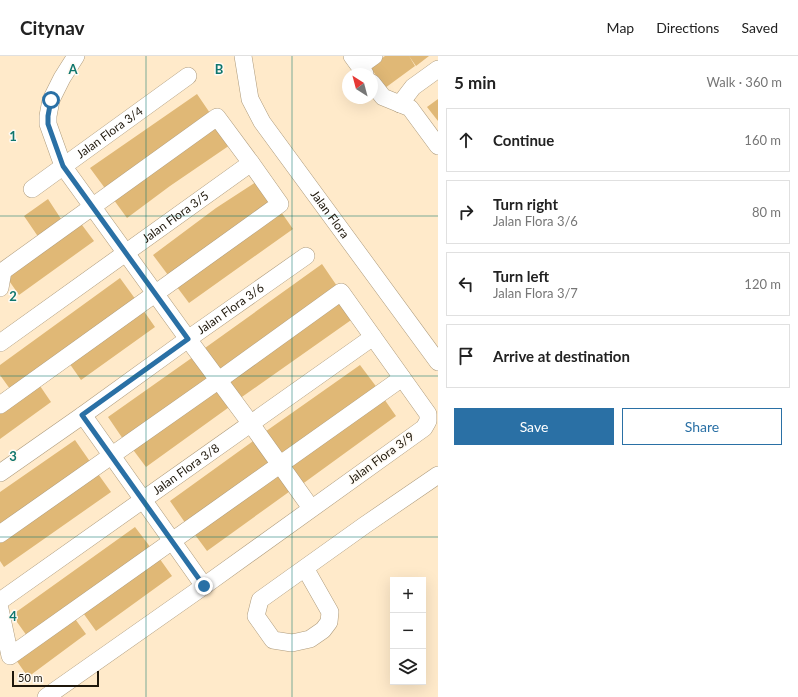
<!DOCTYPE html>
<meta charset="utf-8">
<style>
:root{--surface:#fff;--page:#f2f2f2;--text:#222;--muted:#767676;--line:#e0e0e0;--accent:#2a70a5}
body{margin:0;font-family:Lato,sans-serif;background:var(--page);color:var(--text)}
.controls{position:absolute;right:12px;bottom:12px;display:grid;overflow:hidden;border-radius:0px;box-shadow:0 4px 16px #0002}
.controls button{width:36px;height:36px;display:grid;place-items:center;padding:0;border:0;border-bottom:1px solid var(--line);background:var(--surface);color:var(--text);font:20px sans-serif}
.compass{position:absolute;left:342px;top:12px;width:36px;height:36px;border-radius:50%;background:var(--surface);box-shadow:0 4px 16px #0002;rotate:324deg}
.scale{position:absolute;left:12px;bottom:10px;width:87px;box-sizing:border-box;padding-left:4px;border:2px solid #1e170b;border-top:0;font-size:11px;line-height:14px;white-space:nowrap;color:#1e170b;-webkit-text-stroke:3px #fefaf3;paint-order:stroke}
.stop{position:absolute;width:12px;height:12px;margin:-9px;border:3px solid #2a70a5;border-radius:50%;background:#fff}
.stop.end{background:#2a70a5;border-color:#fff;box-shadow:0 1px 4px #0008}
.list{margin:0;padding:0;list-style:none}
h2{display:flex;justify-content:space-between;align-items:center;height:52px;margin:0;padding:0 16px;font-size:17px}
h2 small{font-size:13px;font-weight:400;color:var(--muted)}
.list li{display:grid;grid-template-columns:26px 1fr auto;gap:12px;align-items:center;box-sizing:border-box;height:64px;margin:0 8px 8px;padding:0 8px;border:1px solid var(--line);border-radius:0px}
.list b{display:block;font-size:15px;white-space:nowrap}
.list p{margin:0;font-size:13px;white-space:nowrap;color:var(--muted)}
.list em{font-size:13px;font-style:normal;color:var(--muted)}
.actions{display:flex;gap:8px;padding:12px 16px}
.actions a{flex:1;padding:9px 0;border:1px solid var(--accent);border-radius:0px;text-align:center;font-size:14px;color:var(--accent)}
.actions .main{background:var(--accent);color:#fff}
.icon{flex:none;width:22px;height:22px;fill:none;stroke:currentColor;stroke-width:2;stroke-linecap:round;stroke-linejoin:round}
.map{position:relative;flex:none;width:438px;height:641px;overflow:hidden}
header{display:flex;align-items:center;gap:24px;box-sizing:border-box;height:56px;padding:0 20px;background:var(--surface);border-bottom:1px solid var(--line)}
header strong{font-size:19px}
nav{display:flex;gap:22px;margin-inline-start:auto;font-size:14px}
main{display:flex}
aside{flex:1;background:var(--surface)}
.map>svg:first-child{display:block}
.building{fill:#e0b876}
.lines{fill:none;stroke-linecap:round;stroke-linejoin:round}
.minor-casing{stroke:#ae9b7c;stroke-width:18}
.minor{stroke:#fff;stroke-width:17}
.route{stroke:#2a70a5;stroke-width:5}
.grid{fill:none;stroke:#0f766e;stroke-width:1;stroke-opacity:0.55}
.labels{text-anchor:middle;stroke-width:3;stroke-linejoin:round;paint-order:stroke}
.street-label{font-size:12px;fill:#1e170b;stroke:#fefaf3}
.grid-label{font-size:13px;text-anchor:middle;font-weight:bold;fill:#0f766e;stroke:#fefaf3;stroke-width:3;stroke-linejoin:round;paint-order:stroke}
</style>
<header>
<strong>Citynav</strong>
<nav><a>Map</a><a>Directions</a><a>Saved</a></nav>
</header>
<main>
<div class="map">
<svg width="438" height="641" viewBox="0 0 438 641">
<rect width="100%" height="100%" fill="#ffeaca"/>
<path class="building" d="M385 0H409L415 10 385 32 370 11Z
M409 0H429L416 10Z
M197 38 212 60 107 135 90 112Z
M438 43V65L427 51Z
M217 64 233 87 170 130 127 162 111 140Z
M259 124 274 146 168 219 153 199 216 152Z
M48 143 63 166 39 182 24 160Z
M279 153 293 173 189 247 174 227Z
M79 165 94 185 19 239 5 219Z
M322 208 337 230 221 315 205 292Z
M120 222 136 244 10 333 0 319V309Z
M340 242 354 262 239 343 225 323Z
M141 251 155 271 81 324 67 304Z
M193 301 208 322 123 383 108 361Z
M360 309 378 333 279 401 262 378Z
M38 327 51 346 0 383V354Z
M218 329 232 349 146 411 131 391Z
M382 340 396 360 301 429 286 408Z
M256 383 273 407 186 468 170 445Z
M75 384 91 407 0 470V436Z
M278 413 293 433 207 495 193 476Z
M96 415 111 436 4 511 0 505V482Z
M135 471 151 492 27 580 12 559Z
M157 499 172 520 96 575 81 554Z
M73 560 86 578 28 621 14 601Z"/>
<g class="lines">
<defs>
<g id="minor">
<path d="M76 0 62 22 51 44 48 60V68L63 110 188 283 251 368 311 452"/>
<path id="s1" d="M243 0 250 43 262 66 438 306"/>
<path d="M352 0 365 18"/>
<path d="M360 10 374 0"/>
<path d="M372 27 383 41 410 52 438 90"/>
<path d="M400 48 413 31 438 13"/>
<path id="s2" d="M32 133 188 20"/>
<path d="M0 232 3 215 217 61 251 107"/>
<path id="s3" d="M0 287 251 107 280 148 0 349"/>
<path d="M83 359 204 530"/>
<path id="s4" d="M0 417 83 359 188 283 306 200"/>
<path d="M0 478 219 324 341 236 428 358V365L424 372 204 530 46 641"/>
<path d="M305 512 330 556 329 566 323 574 310 583 292 587 273 584 256 560 260 544 365 469 438 419"/>
<path id="s5" d="M0 545 373 281"/>
<path d="M0 553 10 600 402 322"/>
</g>
</defs>
<use href="#minor" class="minor-casing"/>
<use href="#minor" class="minor"/>
</g>
<g class="lines">
<path class="route" d="M51 44 48 60V68L63 110 188 283 82 359 204 530"/>
</g>
<path class="grid" d="M146 0V641M292 0V641M0 160H438M0 320H438M0 481H438"/>
<g class="labels">
<g class="street-label">
<text dy="4" stroke="none"><textPath href="#s2" startOffset="96">Jalan Flora 3/4</textPath></text>
<text dy="4" stroke="none"><textPath href="#s1" startOffset="184">Jalan Flora</textPath></text>
<text dy="4" stroke="none"><textPath href="#s3" startOffset="216">Jalan Flora 3/5</textPath></text>
<text dy="4" stroke="none"><textPath href="#s4" startOffset="283">Jalan Flora 3/6</textPath></text>
<text transform="translate(381 402) rotate(-36)" y="4">Jalan Flora 3/9</text>
<text dy="4" stroke="none"><textPath href="#s5" startOffset="228">Jalan Flora 3/8</textPath></text>
</g>
</g>
<g class="grid-label">
<text x="73" y="18">A</text>
<text x="219" y="18">B</text>
<text x="13" y="85">1</text>
<text x="13" y="245">2</text>
<text x="13" y="405">3</text>
<text x="13" y="565">4</text>
</g>
</svg>
<div class="controls">
<button>+</button>
<button>−</button>
<button><svg class="icon" aria-label="layers" viewBox="0 0 24 24"><path d="M12 4l9 5-9 5-9-5zM3 14l9 5 9-5"/></svg></button>
</div>
<svg class="compass" viewBox="-18 -18 36 36"><path d="M0-13l5 13h-10z" fill="#e53935"/><path d="M0 13l5-13h-10z" fill="#767676"/></svg>
<div class="scale">50 m</div>
<div class="stop" style="left:51px;top:44px"></div>
<div class="stop end" style="left:204px;top:530px"></div>
</div>
<aside>
<h2>5 min<small>Walk · 360 m</small></h2>
<ul class="list">
<li><svg class="icon" aria-label="ahead" viewBox="0 0 24 24"><path d="M12 20V5M6 11l6-6 6 6"/></svg><div><b>Continue</b></div><em>160 m</em></li>
<li><svg class="icon" aria-label="right" viewBox="0 0 24 24"><path d="M7 20v-9h11M14 6l5 5-5 5"/></svg><div><b>Turn right</b><p>Jalan Flora 3/6</p></div><em>80 m</em></li>
<li><svg class="icon" aria-label="left" viewBox="0 0 24 24"><path d="M17 20v-9H6M10 6l-5 5 5 5"/></svg><div><b>Turn left</b><p>Jalan Flora 3/7</p></div><em>120 m</em></li>
<li><svg class="icon" aria-label="arrive" viewBox="0 0 24 24"><path d="M6 21V4h12l-3 4 3 4H6"/></svg><div><b>Arrive at destination</b></div></li>
</ul>
<div class="actions"><a class="main">Save</a><a>Share</a></div>
</aside>
</main>
